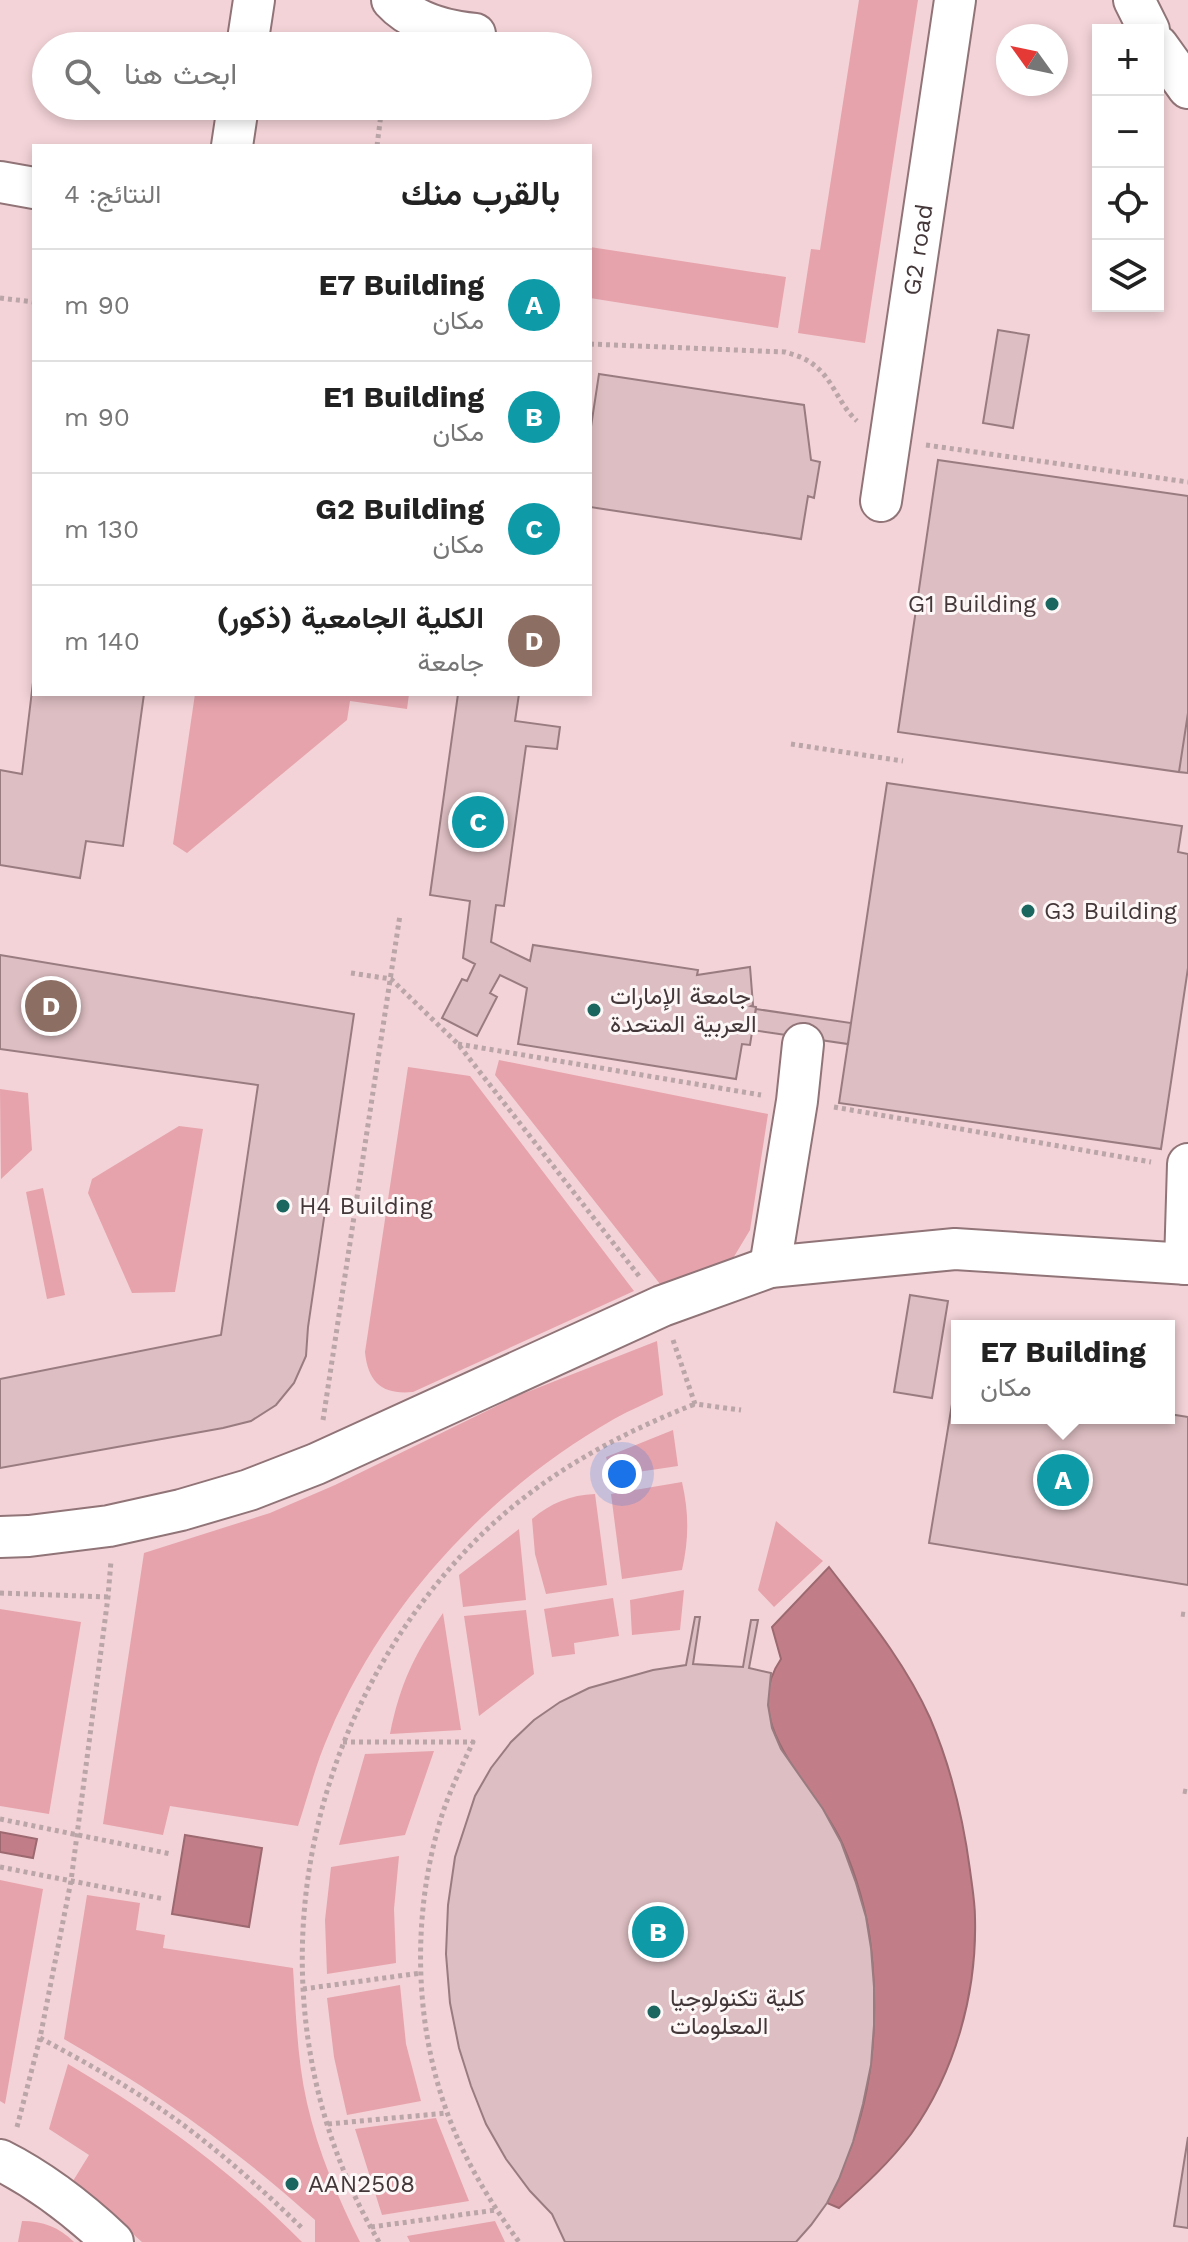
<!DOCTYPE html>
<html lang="ar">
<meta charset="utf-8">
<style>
:root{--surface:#fff;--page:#f6f6f6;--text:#222;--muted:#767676;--line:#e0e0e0;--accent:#1b665e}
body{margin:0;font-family:"Work Sans",Vazirmatn,sans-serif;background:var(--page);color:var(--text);direction:rtl}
.controls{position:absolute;right:24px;top:24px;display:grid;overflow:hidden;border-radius:0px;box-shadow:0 4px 12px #0003}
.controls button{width:72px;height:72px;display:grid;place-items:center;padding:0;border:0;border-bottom:2px solid var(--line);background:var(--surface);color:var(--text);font:40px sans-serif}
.compass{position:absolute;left:996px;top:24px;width:72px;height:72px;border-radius:50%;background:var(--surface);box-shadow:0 4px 12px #0003;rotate:303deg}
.you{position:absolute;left:622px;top:1474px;width:28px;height:28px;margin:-20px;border:6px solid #fff;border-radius:50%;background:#1a73e8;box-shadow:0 0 0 12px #1a73e833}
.badge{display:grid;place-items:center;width:52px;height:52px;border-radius:50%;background:var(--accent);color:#fff;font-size:26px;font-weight:700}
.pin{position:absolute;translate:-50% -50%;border:4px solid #fff;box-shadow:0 2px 8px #0006}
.popup{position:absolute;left:951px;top:1320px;width:224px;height:104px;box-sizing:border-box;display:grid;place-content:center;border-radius:0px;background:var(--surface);filter:drop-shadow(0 2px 6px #0005);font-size:26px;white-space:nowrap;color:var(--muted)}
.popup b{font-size:30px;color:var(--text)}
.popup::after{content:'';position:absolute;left:50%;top:100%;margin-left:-16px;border:16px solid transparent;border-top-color:var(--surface)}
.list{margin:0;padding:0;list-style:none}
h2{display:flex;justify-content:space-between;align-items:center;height:104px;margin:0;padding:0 32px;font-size:34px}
h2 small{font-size:26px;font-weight:400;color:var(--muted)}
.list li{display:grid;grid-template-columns:52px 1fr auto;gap:24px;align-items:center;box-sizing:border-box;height:112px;padding:0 32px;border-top:2px solid var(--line)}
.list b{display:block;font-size:30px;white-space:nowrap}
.list p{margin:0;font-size:26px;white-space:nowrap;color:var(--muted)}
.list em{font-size:26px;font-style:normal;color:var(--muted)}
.icon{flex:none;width:44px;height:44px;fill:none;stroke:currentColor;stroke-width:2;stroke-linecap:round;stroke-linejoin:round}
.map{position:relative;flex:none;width:1188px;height:2242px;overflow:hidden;direction:ltr}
.search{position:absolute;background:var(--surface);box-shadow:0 4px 12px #0003;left:32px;top:32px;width:560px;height:88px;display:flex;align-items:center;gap:20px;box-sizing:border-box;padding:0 28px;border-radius:44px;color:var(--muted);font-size:30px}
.panel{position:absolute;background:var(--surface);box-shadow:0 4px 12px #0003;left:32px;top:144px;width:560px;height:552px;border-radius:0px;direction:rtl}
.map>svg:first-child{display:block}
.built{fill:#f3d3d7;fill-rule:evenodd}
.green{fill:#e6a3ac}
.water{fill:#c17e88;stroke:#9c6970;stroke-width:2}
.building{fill:#ddbec2;stroke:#997c80;stroke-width:2}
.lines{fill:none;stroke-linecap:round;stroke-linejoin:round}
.minor-casing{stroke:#907477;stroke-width:44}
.path{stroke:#baa5a8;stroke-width:5;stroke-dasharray:4 4;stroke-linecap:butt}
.minor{stroke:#fff;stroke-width:40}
.poi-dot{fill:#1b665e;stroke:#fdf7f7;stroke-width:3}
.labels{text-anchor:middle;stroke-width:6;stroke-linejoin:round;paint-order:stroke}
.street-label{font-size:24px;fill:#443739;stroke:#fdf7f7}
.poi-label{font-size:24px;fill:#443739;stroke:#fdf7f7;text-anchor:start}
</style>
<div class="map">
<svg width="1188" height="2242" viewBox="0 0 1188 2242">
<rect width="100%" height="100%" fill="#fde4e7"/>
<path class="built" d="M0 0H1188V2242H0ZM1098 30H1158V306H1098ZM1008 36H1056V84H1008ZM46 46H578V106H46ZM34 146H590V694H34ZM957 1326H1169V1418H957Z"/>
<path class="green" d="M859 0H918L865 343 798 333 811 249 820 250Z
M590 247 786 277 778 328 590 298Z
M195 694H409L407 709 350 701 347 720 187 853 173 844Z
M499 1060 768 1114 750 1230 729 1265 660 1284 495 1075Z
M408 1067 470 1076 634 1291 413 1392C383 1395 368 1383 365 1352Z
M0 1089 28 1093 32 1150 1 1179Z
M179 1126 203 1129 175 1292 132 1293 88 1193 92 1179Z
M43 1188 65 1295 47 1299 26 1192Z
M657 1341 663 1395C647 1403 630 1410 614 1419 490 1490 385 1602 329 1734 316 1763 308 1796 298 1826L170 1806 163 1835 103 1824 144 1553 270 1513 335 1485 517 1396Z
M673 1430 678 1466 611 1476 606 1457Z
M682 1482C689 1513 689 1539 682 1570L622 1579 611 1494Z
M595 1494 607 1585 546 1594 535 1554 532 1519C551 1503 570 1495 595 1494Z
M776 1521 823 1561 774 1607 758 1590Z
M519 1529 526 1600 463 1607 459 1575Z
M684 1590 680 1630 632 1635 630 1600Z
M613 1598 619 1636 574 1643 575 1654 552 1657 544 1609Z
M0 1609 81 1622 49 1814 0 1806Z
M526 1610 534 1674 479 1716 464 1616Z
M443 1613 461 1730 390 1734C400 1684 414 1655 443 1613Z
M434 1751 405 1835 339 1845 365 1754Z
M399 1856 394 1909 396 1963 327 1974 325 1920 331 1867Z
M0 1880 43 1889 5 2104 0 2101Z
M87 1895 140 1903 136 1930 165 1935 163 1948 293 1968C296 2013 297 2059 307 2103 318 2152 338 2198 360 2242H315V2220C235 2148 158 2093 64 2039Z
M400 1985 406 2044 421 2101 347 2115 334 2057 327 1998Z
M68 2064C156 2116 230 2170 302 2242H142L73 2181 89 2155 49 2129Z
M436 2118 469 2201 382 2215 355 2129Z
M22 2221C43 2221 59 2227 74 2242H18Z
M495 2221 505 2242H410L407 2236Z"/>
<path class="water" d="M829 1567C866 1615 905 1662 930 1718 951 1767 963 1817 970 1870 972 1886 975 1902 975 1918 977 1994 955 2072 911 2134 890 2162 865 2185 839 2208L827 2203C835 2182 846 2162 853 2141 874 2080 878 2013 871 1948 867 1913 856 1875 842 1843 817 1786 736 1724 781 1659L772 1627Z
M0 1832 37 1839 33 1858 0 1852Z
M185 1835 262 1848 249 1927 172 1914Z"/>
<path class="building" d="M998 330 1029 335 1013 428 983 423Z
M599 374 804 405 811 460 820 462 814 498 808 496 801 539 590 507V433Z
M938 460 1188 496V713L1179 772 898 732Z
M34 674V694H144L123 846 86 841 80 878 0 865V770L22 774Z
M458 694H519L515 721 560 727 557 749 526 746 504 906 496 905 491 942 530 961 533 945 698 970 697 975 750 967 753 1005 751 1006 756 1007 750 1045 742 1044 736 1079 518 1044 527 988 500 975 490 993 497 997 477 1036 442 1018 462 979 467 981 475 964 463 958 470 901 430 895Z
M1188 713V773L1179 772Z
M887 783 1182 826 1178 852 1188 854V968L1161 1149 839 1103Z
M0 955 354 1014 308 1327 306 1356 294 1383 276 1405 251 1421 223 1428 0 1468V1379L221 1335 258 1085 0 1049Z
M756 1009 851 1023 848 1044 752 1030Z
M910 1295 948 1301 932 1398 894 1392Z
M956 1380 957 1418H1169V1414L1188 1417V1585L929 1543Z
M695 1617H700L693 1664 743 1667 751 1620H758L749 1668 771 1673 768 1705 772 1728 781 1749 823 1809 841 1842 856 1883 866 1917 871 1948 874 1987V2025L871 2065 863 2104 853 2142 839 2179 827 2203 811 2225 796 2242H565L552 2214 530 2191 506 2159 486 2124 471 2086 459 2048 450 2003 446 1954 448 1905 455 1857 475 1796 491 1768 511 1742 534 1720 560 1702 589 1688 653 1670 686 1665Z
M1188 2137V2228L1174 2226Z"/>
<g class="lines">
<defs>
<g id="minor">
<path d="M392 0C413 23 445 31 475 34"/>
<path d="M1134 0 1149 30"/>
<path d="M247 46 254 0"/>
<path d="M1158 46 1188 88"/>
<path d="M232 146 238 106"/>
<path d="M0 182 34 188"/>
<path id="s1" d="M881 501 955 0"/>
<path d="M1185 1264 1188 1164"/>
<path d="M770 1267 797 1101 803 1044"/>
<path d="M0 1537 29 1536 109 1526 181 1510 249 1490 316 1464 662 1306 770 1267 955 1249 1188 1264"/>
<path d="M0 2160C42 2181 80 2211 113 2242"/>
</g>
</defs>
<use href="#minor" class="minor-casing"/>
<path class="path" d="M377 146 382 106
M0 298 34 302
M590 344 785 352C795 355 806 358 814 365 833 379 839 405 857 421
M926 445 1188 482
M791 744 903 761
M351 973 391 979 458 1044 639 1276
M458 1044 761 1095
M834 1107 1151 1162
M673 1340 695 1404 741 1410
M323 1420 400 915
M0 1593 108 1597
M1181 1614 1188 1615
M343 1742H473C462 1766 450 1790 442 1815 412 1910 413 2021 448 2115 465 2161 490 2202 519 2242
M1183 1791 1188 1792
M0 1819 171 1854
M0 1867 164 1899
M303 1989 421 1973
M40 2038C89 2064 137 2091 182 2124 225 2156 264 2191 302 2228
M328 2124 447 2113
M17 2127 40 2038 71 1881 108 1597 111 1561
M371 2227 496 2210
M379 2242C244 2012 293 1722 480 1536 541 1476 616 1435 695 1404"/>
<use href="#minor" class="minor"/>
</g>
<g class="poi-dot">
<circle cx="1052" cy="604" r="8"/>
<circle cx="1028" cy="911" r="8"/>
<circle cx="594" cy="1010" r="8"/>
<circle cx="283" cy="1206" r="8"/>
<circle cx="654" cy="2012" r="8"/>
<circle cx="292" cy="2184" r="8"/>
</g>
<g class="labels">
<g class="street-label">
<text dy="8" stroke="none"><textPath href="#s1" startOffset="254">G2 road</textPath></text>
</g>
<g class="poi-label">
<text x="1036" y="612" text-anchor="end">G1 Building</text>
<text x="1044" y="919">G3 Building</text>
<text x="610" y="1004">جامعة الإمارات<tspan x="610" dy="28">العربية المتحدة</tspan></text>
<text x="299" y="1214">H4 Building</text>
<text x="670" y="2006">كلية تكنولوجيا<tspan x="670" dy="28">المعلومات</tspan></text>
<text x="308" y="2192">AAN2508</text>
</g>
</g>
</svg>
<div class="controls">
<button>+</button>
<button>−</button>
<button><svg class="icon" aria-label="locate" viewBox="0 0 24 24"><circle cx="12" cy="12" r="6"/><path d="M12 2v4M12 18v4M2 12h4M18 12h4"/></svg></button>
<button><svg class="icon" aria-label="layers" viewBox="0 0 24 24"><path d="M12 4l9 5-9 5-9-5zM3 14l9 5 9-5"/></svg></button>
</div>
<svg class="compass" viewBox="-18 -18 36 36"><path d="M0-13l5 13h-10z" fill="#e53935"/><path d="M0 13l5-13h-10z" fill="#767676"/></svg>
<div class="you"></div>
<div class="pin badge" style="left:1063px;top:1480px;background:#0f9aa8">A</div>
<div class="popup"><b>E7 Building</b>مكان</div>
<div class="pin badge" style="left:658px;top:1932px;background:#0f9aa8">B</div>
<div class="pin badge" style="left:478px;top:822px;background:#0f9aa8">C</div>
<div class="pin badge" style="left:51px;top:1006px;background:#8d6e63">D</div>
<div class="search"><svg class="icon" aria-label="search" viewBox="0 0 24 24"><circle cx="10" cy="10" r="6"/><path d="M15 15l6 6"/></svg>ابحث هنا</div>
<section class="panel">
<h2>بالقرب منك<small>النتائج: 4</small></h2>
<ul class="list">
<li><span class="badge" style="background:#0f9aa8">A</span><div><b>E7 Building</b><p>مكان</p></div><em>90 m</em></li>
<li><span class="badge" style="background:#0f9aa8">B</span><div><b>E1 Building</b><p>مكان</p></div><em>90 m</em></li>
<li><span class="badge" style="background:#0f9aa8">C</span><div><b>G2 Building</b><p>مكان</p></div><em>130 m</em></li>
<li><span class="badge" style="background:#8d6e63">D</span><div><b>الكلية الجامعية (ذكور)</b><p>جامعة</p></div><em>140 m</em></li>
</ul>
</section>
</div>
